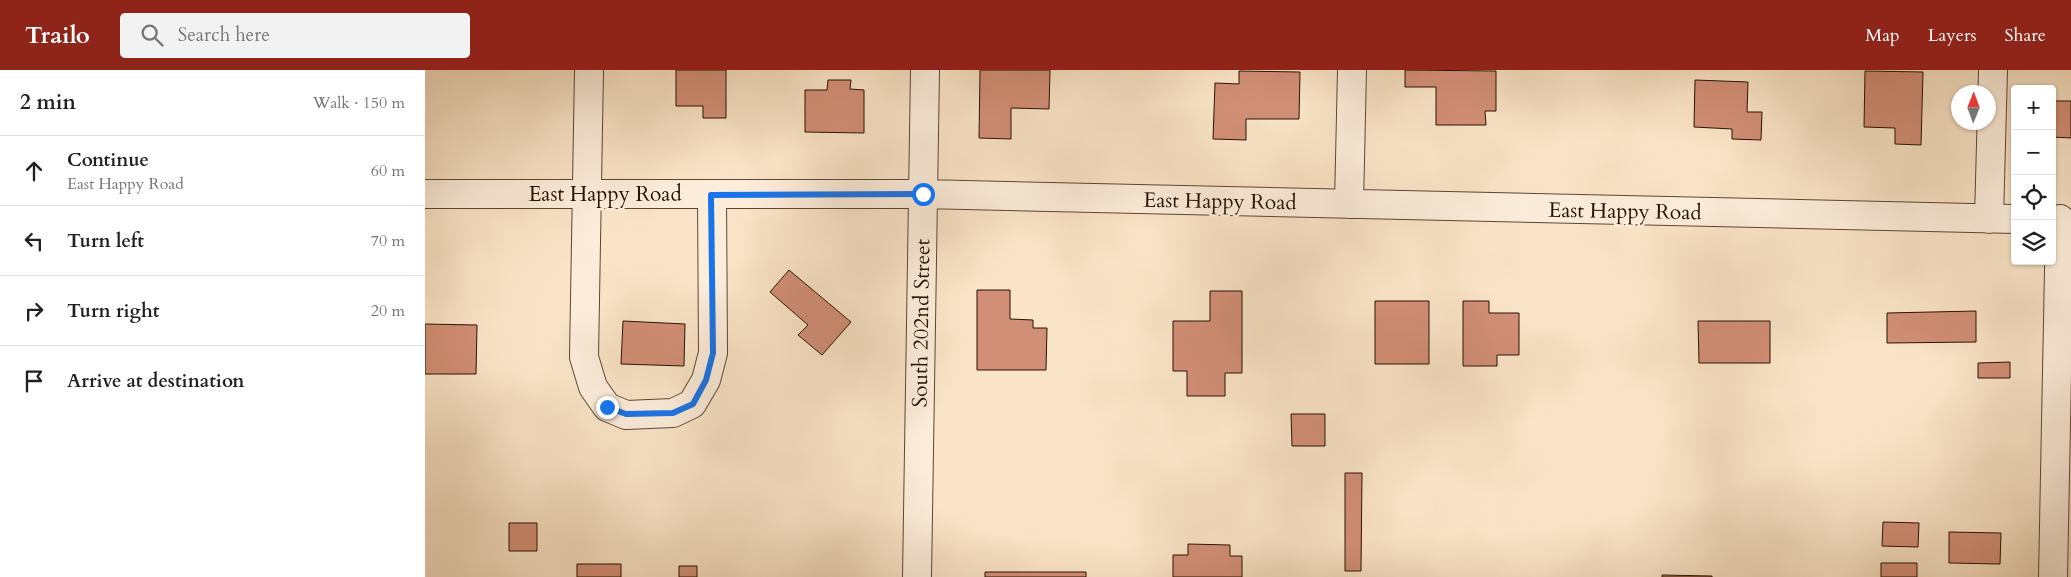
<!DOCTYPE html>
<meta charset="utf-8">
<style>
:root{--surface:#fff;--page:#f2f2f2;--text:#202124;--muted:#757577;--line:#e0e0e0;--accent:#8f2418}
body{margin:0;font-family:Cardo,serif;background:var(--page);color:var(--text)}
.controls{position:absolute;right:15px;top:15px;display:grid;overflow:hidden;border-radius:5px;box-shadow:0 1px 4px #0004}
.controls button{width:45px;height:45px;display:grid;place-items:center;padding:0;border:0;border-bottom:1px solid var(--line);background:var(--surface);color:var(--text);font:25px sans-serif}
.compass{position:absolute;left:1526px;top:15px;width:45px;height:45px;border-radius:50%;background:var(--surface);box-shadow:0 1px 4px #0004;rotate:1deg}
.stop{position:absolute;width:15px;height:15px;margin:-11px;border:4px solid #1a73e8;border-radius:50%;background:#fff}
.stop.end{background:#1a73e8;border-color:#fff;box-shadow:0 1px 5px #0008}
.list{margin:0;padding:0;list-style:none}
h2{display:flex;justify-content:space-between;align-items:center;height:65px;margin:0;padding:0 20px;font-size:21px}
h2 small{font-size:16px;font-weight:400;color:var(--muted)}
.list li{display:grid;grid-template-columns:32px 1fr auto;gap:15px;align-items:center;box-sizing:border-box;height:70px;padding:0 20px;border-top:1px solid var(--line)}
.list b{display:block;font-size:19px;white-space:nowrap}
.list p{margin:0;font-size:16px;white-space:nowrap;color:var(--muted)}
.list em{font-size:16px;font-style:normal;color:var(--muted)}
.icon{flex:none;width:28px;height:28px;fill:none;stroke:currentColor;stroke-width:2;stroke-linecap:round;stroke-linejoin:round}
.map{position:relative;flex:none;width:1646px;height:507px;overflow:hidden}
header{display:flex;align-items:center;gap:30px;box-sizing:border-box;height:70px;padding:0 25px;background:var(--accent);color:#fff}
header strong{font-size:24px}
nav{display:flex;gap:28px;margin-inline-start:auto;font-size:18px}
.search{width:350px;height:45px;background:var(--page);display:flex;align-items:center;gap:12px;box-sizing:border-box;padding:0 18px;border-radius:5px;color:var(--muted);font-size:19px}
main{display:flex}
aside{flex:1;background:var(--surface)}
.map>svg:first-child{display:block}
.building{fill:#d28f77;stroke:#281100}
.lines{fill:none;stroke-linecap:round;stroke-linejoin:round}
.minor-casing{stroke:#5c4632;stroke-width:30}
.minor{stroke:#fceddb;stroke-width:28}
.route{stroke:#1a73e8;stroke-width:6}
.labels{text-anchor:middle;stroke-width:5;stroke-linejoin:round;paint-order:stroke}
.street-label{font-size:21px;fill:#281100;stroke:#fceddb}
</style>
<header>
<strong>Trailo</strong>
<div class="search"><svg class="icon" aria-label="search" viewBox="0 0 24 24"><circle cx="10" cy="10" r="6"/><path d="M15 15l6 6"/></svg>Search here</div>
<nav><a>Map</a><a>Layers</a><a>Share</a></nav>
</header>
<main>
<aside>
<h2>2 min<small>Walk · 150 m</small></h2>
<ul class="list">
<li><svg class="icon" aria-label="ahead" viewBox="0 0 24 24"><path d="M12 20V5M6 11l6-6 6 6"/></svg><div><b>Continue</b><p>East Happy Road</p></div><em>60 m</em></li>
<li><svg class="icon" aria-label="left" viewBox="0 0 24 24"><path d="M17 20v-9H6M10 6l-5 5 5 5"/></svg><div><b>Turn left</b></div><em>70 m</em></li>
<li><svg class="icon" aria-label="right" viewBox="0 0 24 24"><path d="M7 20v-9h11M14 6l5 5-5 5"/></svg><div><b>Turn right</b></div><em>20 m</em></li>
<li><svg class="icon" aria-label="arrive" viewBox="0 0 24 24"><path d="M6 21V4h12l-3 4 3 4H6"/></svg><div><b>Arrive at destination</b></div></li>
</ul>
</aside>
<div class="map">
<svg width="1646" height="507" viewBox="0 0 1646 507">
<rect width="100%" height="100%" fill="#fae4c7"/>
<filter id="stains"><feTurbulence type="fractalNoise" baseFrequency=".004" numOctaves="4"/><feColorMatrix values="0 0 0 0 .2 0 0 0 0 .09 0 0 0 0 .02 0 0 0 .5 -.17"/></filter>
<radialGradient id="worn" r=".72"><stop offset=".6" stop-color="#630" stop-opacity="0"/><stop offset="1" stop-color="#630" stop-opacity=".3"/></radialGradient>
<path class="building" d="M251 0H301V48H278V36H251Z
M555 0H625L624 39 586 38V69L554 68Z
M980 0 1071 1V41H1060L1061 55H1011V17H980Z
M814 1 875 2 874 49H821V70L788 69 790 13 814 14Z
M1440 1 1498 2 1496 75 1470 74V58L1439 57Z
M403 10H426L425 19 439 20V63L380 62V20H402Z
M1270 10 1323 12 1322 42H1337L1336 70 1307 69V59L1269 57Z
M1627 31H1646V68L1627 67Z
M364 200 426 252 397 285 373 265 383 255 345 222Z
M552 220H585V249L608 250V258H622L621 300H552Z
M785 221H817V303H800V326H762V301H748V251H785Z
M950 231H1004V294H950Z
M1038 231H1064V243H1094V285H1072V296H1038Z
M1551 241V272L1462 273V243Z
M198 251 260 254 259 296 196 294Z
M1273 251H1345V293H1274Z
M0 254 52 255 51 304H0Z
M1585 292V308H1553V293Z
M866 344H900V376H867Z
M920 403H937L936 501H920Z
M1458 452 1494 453 1493 477 1457 476Z
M84 453H112V481H84Z
M1524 462 1576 463 1575 494 1524 493Z
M763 474 805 475V486H817V507H748V485H763Z
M1456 493H1492V507H1456Z
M152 494H196V507H152Z
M254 496H272V507H254Z
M560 502H661V507H560Z
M1237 505 1287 506V507H1237Z"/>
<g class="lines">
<defs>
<path id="minor" d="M164 0 159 287 168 317 182 337 201 345 248 343 267 334 281 310 288 283 287 125
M0 124H498L1590 149
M924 134 927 0
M1564 149 1568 0
M492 507 500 0
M1628 507 1635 149"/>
</defs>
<use href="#minor" class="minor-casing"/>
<use href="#minor" class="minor"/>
</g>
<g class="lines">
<path class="route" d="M182 337 201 344 248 343 268 334 281 310 288 283 286 125 498 124"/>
</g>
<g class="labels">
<g class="street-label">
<text x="180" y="131">East Happy Road</text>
<text transform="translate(795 131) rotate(1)" y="7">East Happy Road</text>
<text transform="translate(1200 141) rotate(1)" y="7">East Happy Road</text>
<text transform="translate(496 253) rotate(-89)" y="7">South 202nd Street</text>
</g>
</g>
<rect width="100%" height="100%" filter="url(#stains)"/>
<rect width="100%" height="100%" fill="url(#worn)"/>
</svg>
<div class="controls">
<button>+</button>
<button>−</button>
<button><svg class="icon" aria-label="locate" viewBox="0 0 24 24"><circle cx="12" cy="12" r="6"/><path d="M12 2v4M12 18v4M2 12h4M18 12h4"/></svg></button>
<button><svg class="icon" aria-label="layers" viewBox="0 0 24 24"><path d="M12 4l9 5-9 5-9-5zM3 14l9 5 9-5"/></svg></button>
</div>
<svg class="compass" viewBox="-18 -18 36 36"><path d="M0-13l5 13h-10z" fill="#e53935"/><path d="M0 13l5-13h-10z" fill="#757577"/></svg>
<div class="stop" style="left:498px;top:124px"></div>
<div class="stop end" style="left:182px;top:337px"></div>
</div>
</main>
